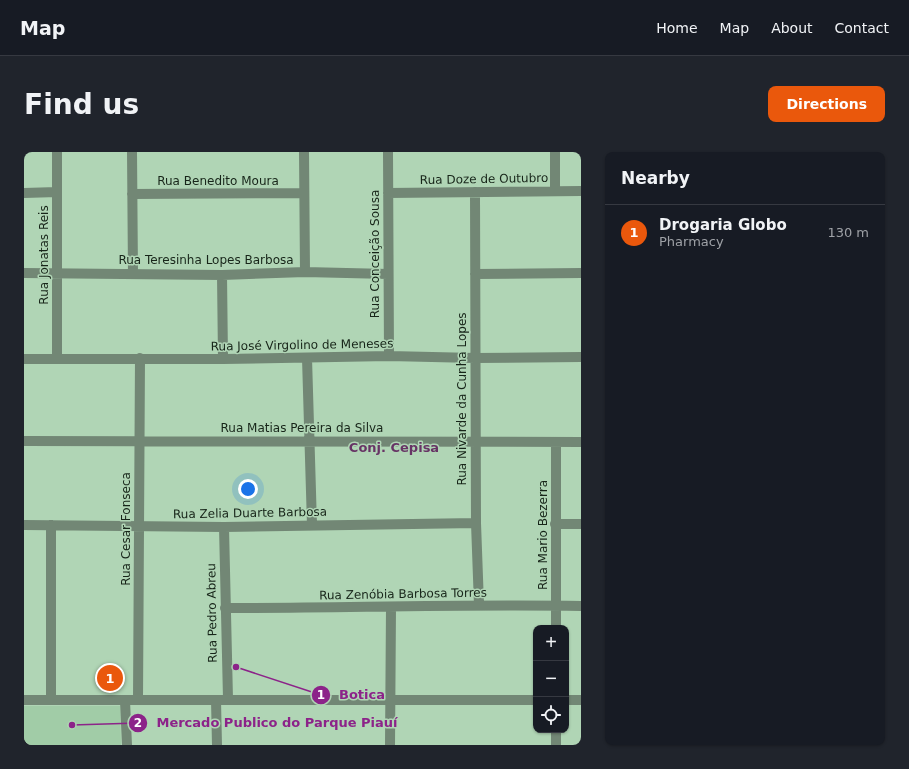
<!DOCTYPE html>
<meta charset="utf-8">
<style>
:root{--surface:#171b24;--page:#20242c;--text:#f1f3f6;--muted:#9ea1a6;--line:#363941;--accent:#ea580c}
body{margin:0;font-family:"DejaVu Sans",sans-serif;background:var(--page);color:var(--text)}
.controls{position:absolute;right:12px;bottom:12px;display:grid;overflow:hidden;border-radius:8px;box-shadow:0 1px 3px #0004}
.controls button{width:36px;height:36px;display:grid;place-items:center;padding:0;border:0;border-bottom:1px solid var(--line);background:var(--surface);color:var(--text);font:20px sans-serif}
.you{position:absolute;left:224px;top:337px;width:14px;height:14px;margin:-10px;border:3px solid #fff;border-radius:50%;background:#1a73e8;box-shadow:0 0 0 6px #1a73e833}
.badge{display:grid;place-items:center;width:26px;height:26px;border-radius:50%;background:var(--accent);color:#fff;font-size:13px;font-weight:700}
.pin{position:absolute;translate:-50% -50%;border:2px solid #fff;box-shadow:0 1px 4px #0006}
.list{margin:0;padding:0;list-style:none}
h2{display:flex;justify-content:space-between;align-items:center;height:52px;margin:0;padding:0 16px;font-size:17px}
h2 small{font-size:13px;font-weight:400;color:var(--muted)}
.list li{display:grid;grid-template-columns:26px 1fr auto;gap:12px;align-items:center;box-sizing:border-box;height:56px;padding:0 16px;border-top:1px solid var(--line)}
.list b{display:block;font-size:15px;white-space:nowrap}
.list p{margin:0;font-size:13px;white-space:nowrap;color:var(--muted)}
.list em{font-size:13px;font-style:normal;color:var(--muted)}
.icon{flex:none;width:22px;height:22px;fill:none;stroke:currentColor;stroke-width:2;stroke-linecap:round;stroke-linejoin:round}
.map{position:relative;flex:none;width:557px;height:593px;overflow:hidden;border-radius:8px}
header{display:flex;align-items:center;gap:24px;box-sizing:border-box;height:56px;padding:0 20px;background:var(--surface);border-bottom:1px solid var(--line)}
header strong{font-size:19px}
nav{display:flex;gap:22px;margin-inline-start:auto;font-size:14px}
.intro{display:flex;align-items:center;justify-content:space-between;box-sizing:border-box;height:96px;padding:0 24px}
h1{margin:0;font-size:28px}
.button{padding:10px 18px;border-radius:8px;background:var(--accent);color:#fff;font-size:14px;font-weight:700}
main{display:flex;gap:24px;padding:0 24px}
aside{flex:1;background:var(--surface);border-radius:8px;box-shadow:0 1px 3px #0004}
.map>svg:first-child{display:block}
.built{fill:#a1cca7}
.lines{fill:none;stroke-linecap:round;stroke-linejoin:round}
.minor{stroke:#728775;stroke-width:10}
.labels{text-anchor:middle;stroke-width:3;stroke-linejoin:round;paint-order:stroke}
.street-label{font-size:12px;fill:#172519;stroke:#b0d5b5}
.neighbourhood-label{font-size:13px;font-weight:bold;fill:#673465;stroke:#b0d5b5}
.leader{fill:none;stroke:#8c2389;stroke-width:1.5}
.callout-dot{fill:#8c2389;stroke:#b0d5b5;stroke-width:1.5}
.mark-label{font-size:12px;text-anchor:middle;font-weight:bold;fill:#fff}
.callout-label{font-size:13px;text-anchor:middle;font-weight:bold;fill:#8c2389;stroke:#b0d5b5;stroke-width:3;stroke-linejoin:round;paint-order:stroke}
</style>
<header>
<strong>Map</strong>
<nav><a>Home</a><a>Map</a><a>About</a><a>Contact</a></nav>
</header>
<div class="intro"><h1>Find us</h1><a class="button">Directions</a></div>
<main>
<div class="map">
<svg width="557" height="593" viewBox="0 0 557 593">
<rect width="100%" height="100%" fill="#b0d5b5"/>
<path class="built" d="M0 554H96L97 593H0Z"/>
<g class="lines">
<path class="minor" d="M33 0V206
M108 0 109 122
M280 0 281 120
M364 0 365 204
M531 0V39
M451 40 452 371 455 453
M0 41 33 40
M364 41 557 39
M108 42 280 41
M0 121 198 123 281 120 364 122
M451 122 557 121
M198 123 199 207
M283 206 288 373
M0 207H199L365 204 451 206 557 205
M0 289 557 290
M531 372H557
M0 373 200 375 452 371
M200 375 204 547
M201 456C319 456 438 452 557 454
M532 476V290
M0 548H512
M27 548V373
M114 548 116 206
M192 548 193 593
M542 548H557
M101 549 103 593
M366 593 367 456
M532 593V578"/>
</g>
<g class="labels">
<g class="street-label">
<text transform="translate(460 27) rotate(-1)" y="4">Rua Doze de Outubro</text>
<text x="194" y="33">Rua Benedito Moura</text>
<text transform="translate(351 102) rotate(-90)" y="4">Rua Conceição Sousa</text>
<text transform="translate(20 103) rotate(-90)" y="4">Rua Jonatas Reis</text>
<text x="182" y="112">Rua Teresinha Lopes Barbosa</text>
<text transform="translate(278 193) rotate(-1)" y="4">Rua José Virgolino de Meneses</text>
<text transform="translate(438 247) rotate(-90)" y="4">Rua Nivarde da Cunha Lopes</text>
<text x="278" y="280">Rua Matias Pereira da Silva</text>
<text transform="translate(226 361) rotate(-1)" y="4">Rua Zelia Duarte Barbosa</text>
<text transform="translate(102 377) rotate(-90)" y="4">Rua Cesar Fonseca</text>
<text transform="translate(519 383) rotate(-90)" y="4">Rua Mario Bezerra</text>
<text transform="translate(379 442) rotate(-1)" y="4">Rua Zenóbia Barbosa Torres</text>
<text transform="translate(188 461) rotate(-91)" y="4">Rua Pedro Abreu</text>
</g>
<g class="neighbourhood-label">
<text x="370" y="300">Conj. Cepisa</text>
</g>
</g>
<path class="leader" d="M212 515L297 543M48 573L114 571"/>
<g class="callout-dot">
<circle cx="212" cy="515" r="4"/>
<circle cx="48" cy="573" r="4"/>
<circle cx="297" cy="543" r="10"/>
<circle cx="114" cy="571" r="10"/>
</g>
<g class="mark-label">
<text x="297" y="547">1</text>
<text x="114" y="575">2</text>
</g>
<g class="callout-label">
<text x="338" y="547">Botica</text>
<text x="253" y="575">Mercado Publico do Parque Piauí</text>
</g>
</svg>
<div class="controls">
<button>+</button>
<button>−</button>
<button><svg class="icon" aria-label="locate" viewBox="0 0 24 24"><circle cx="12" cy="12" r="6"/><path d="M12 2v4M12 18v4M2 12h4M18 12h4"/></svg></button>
</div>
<div class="you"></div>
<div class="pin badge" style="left:86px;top:526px">1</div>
</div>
<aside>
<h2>Nearby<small></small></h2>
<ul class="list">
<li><span class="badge">1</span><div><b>Drogaria Globo</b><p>Pharmacy</p></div><em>130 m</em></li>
</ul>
</aside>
</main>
